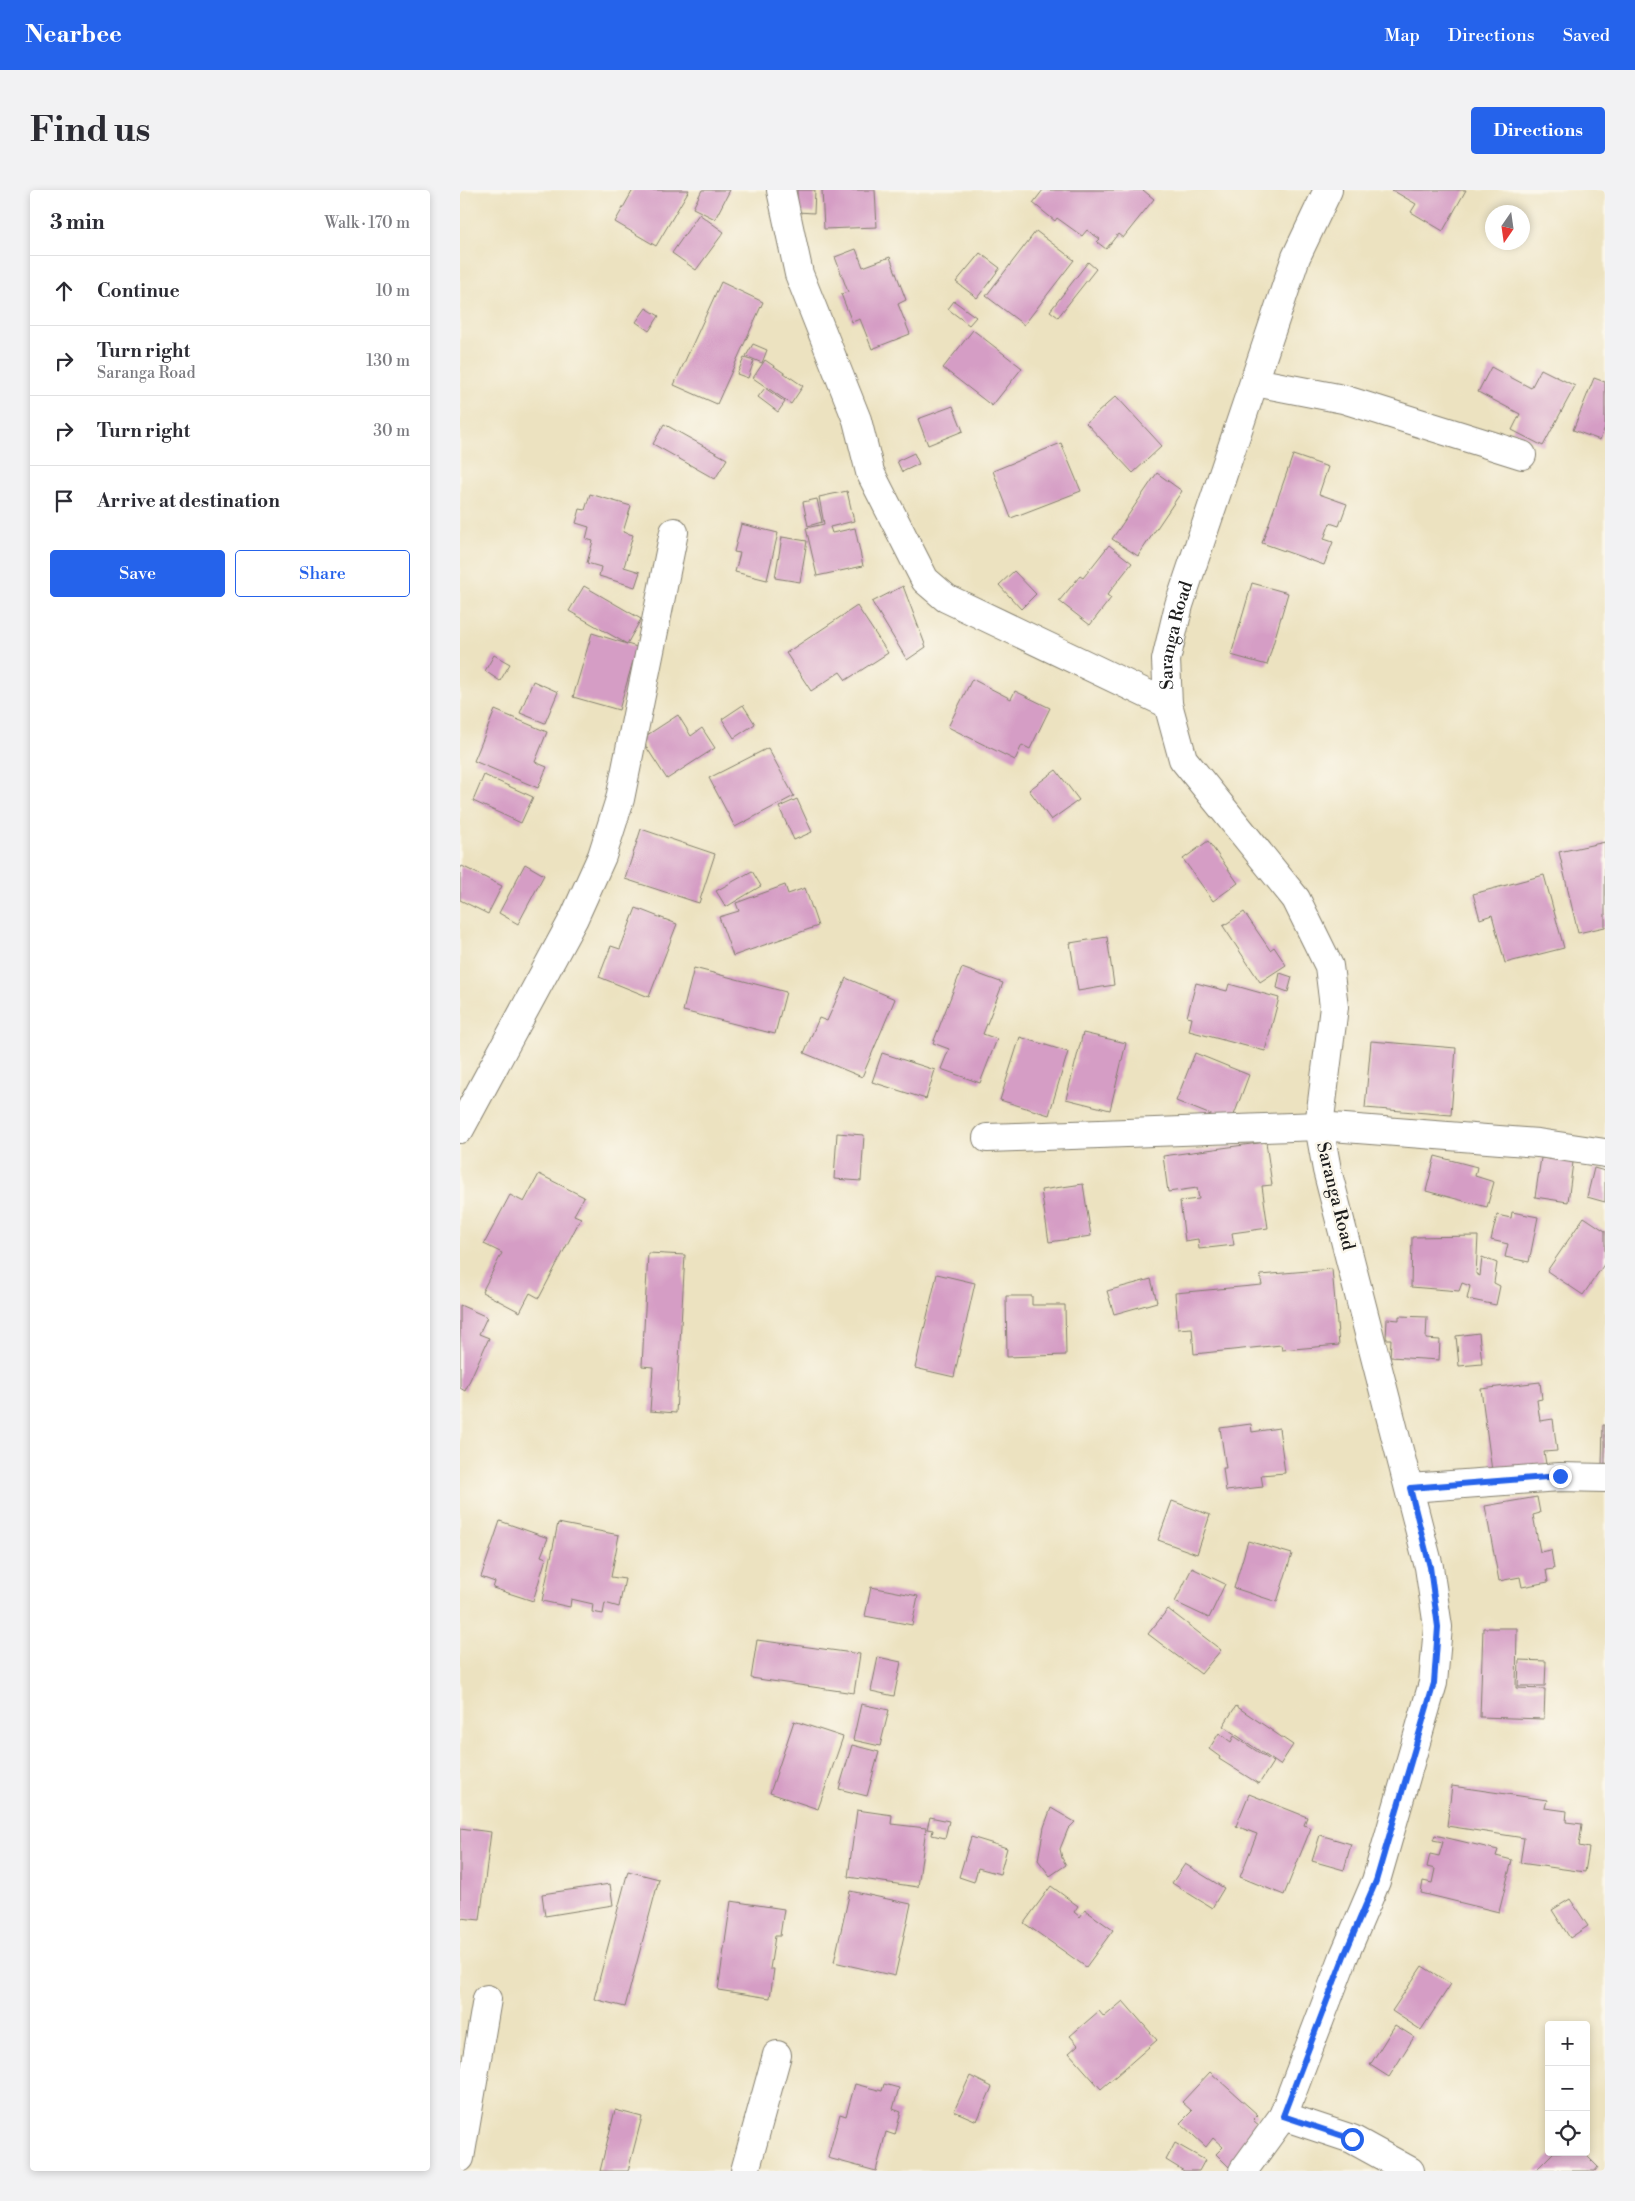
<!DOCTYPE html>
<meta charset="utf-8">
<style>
:root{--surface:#fff;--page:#f2f2f3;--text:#2b2b33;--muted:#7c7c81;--line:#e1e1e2;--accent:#2563eb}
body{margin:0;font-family:"Libre Bodoni",serif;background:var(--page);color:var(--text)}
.controls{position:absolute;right:15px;bottom:15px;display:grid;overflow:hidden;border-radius:5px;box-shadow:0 2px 8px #0003}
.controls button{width:45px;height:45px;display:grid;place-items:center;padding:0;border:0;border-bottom:1px solid var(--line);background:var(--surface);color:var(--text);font:25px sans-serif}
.compass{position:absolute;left:1025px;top:15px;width:45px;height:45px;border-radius:50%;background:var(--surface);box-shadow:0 2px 8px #0003;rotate:193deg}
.stop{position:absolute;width:15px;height:15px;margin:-11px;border:4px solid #2563eb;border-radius:50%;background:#fff}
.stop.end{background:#2563eb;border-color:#fff;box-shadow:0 1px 5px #0008}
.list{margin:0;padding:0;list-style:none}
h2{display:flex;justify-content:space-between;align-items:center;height:65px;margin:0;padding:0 20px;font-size:21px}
h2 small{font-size:16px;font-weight:400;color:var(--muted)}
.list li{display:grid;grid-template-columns:32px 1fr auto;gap:15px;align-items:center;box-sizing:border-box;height:70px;padding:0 20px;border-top:1px solid var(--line)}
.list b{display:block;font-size:19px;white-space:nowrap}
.list p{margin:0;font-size:16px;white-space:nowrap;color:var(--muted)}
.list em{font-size:16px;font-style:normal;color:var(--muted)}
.actions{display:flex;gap:10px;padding:15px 20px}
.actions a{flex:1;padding:11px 0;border:1px solid var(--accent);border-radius:5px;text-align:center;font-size:18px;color:var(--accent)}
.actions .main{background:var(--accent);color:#fff}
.icon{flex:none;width:28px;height:28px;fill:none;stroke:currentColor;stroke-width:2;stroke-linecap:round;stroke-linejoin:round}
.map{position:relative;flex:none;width:1145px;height:1981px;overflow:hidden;border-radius:5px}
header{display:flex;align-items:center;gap:30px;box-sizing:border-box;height:70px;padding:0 25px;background:var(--accent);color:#fff}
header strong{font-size:24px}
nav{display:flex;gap:28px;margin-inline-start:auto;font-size:18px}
.intro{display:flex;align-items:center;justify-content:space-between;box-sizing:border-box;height:120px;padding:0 30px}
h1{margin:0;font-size:35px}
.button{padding:12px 22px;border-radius:5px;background:var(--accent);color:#fff;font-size:18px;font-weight:700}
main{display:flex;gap:30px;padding:0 30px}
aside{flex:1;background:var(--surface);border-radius:5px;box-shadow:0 2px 8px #0003}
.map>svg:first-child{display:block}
.building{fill:#d59dc5}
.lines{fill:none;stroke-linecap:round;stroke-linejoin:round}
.minor-casing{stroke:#847f6e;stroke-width:30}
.minor{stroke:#fff;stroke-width:28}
.route{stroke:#2563eb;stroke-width:6}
.labels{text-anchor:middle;stroke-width:5;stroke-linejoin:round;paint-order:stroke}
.street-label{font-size:18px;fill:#1c1c1c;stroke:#fbf7ec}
</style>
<header>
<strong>Nearbee</strong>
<nav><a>Map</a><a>Directions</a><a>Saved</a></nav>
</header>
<div class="intro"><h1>Find us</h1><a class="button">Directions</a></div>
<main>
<aside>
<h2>3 min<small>Walk · 170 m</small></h2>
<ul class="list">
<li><svg class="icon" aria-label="ahead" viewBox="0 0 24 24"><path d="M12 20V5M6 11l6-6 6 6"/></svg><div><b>Continue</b></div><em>10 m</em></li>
<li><svg class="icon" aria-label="right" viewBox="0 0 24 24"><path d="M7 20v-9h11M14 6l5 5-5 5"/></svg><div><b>Turn right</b><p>Saranga Road</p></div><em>130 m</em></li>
<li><svg class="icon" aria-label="right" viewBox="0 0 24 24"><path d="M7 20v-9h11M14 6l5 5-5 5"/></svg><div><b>Turn right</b></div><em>30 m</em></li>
<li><svg class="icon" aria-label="arrive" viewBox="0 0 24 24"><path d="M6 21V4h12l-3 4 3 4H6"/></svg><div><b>Arrive at destination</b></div></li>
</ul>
<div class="actions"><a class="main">Save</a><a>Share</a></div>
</aside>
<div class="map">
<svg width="1145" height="1981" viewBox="0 0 1145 1981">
<rect width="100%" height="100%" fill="#fbf7ec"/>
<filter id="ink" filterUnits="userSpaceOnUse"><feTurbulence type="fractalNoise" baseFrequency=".02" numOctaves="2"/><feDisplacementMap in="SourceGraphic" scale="10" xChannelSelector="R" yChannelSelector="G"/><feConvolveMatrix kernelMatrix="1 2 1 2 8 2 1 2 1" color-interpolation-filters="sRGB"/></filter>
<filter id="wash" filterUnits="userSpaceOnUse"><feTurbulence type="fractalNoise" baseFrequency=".0096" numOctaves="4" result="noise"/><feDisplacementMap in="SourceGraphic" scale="20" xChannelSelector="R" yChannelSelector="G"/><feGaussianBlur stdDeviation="1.12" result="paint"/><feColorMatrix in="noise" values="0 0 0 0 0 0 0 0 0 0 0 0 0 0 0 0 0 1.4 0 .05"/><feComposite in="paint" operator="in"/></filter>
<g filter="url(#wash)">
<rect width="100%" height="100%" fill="#ece2c0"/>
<g id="blocks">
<path class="building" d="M173 0H229L196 56 155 32Z
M242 0H270L255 29 233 18Z
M337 0H355L354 23 337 22Z
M362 0H415L417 37 364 39Z
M583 0H683L694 9 663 48 658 44 646 59 637 52 640 49 627 40 622 46 597 28 595 31 573 13Z
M932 0H1006L983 41 951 22 956 14Z
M239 24 264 42 236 80 212 63Z
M576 41 614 70 564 135 526 106Z
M396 59 403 77 430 67 446 110 438 114 450 144 412 159 400 129 392 132 381 104 388 102 375 67Z
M520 63 540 78 517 108 496 92Z
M628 72 636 79 598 127 590 121Z
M261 92 303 112 257 214 214 195Z
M494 111 516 127 509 135 488 119Z
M186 118 199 126 189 141 176 132Z
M513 140 562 178 532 216 483 178Z
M293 154 307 160 302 173 286 166Z
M284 168 294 171 288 188 277 184Z
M305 170 343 196 331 214 293 188Z
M1031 177 1071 198 1081 179 1115 196 1083 256 1052 240 1060 224 1018 202Z
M1134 188 1145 192V237L1140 250 1113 240Z
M305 198 325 212 318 222 298 207Z
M656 206 702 256 673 283 626 233Z
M493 216 503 241 468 255 458 229Z
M204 234 267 269 255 289 193 254Z
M601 253 621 301 551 328 533 281Z
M454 263 459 274 442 282 437 271Z
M833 265 868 277 859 304 887 314 879 336 870 333 864 349 873 352 864 375 802 353Z
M697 283 722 301 678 366 652 349Z
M387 301 394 331 370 337 372 343 395 338 403 376 357 386 346 338 364 334 359 307Z
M130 304 171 316 163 342 173 345 164 377 180 382 175 397 139 386 141 377 127 373 133 351 126 349 129 337 116 333 120 319 125 320Z
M357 309 362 332 348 336 343 312Z
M281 334 318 343 307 390 275 382 280 363 274 362Z
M322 347 347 351 340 392 315 388Z
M649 355 672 373 647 405 651 408 630 435 599 411 620 386 623 388Z
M554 381 576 404 561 419 539 395Z
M792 393 828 403 807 475 771 465Z
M124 396 181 429 167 454 177 457 159 520 113 507 132 443 167 454 109 421Z
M443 396 466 457 447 470 412 412Z
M397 416 428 463 386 490 380 482 351 501 326 463Z
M34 465 50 474 40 491 25 481Z
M512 489 551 509 555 501 590 518 570 559 562 555 555 570 488 537Z
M73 491 98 502 85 533 60 523Z
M283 515 295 534 274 548 262 529Z
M35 520 87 542 75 572 87 577 78 598 14 571Z
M218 525 231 546 242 538 255 558 207 589 181 549Z
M308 558 334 606 275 637 249 588Z
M596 580 619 610 591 630 569 600Z
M24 585 73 607 61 633 13 611Z
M337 609 352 642 334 650 319 617Z
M181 639 255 664 239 713 165 689Z
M748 651 778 693 753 711 723 669Z
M1145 652V737L1118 743 1099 662Z
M65 674 84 685 58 734 39 723Z
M2 676 42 696 28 724 0 710V679Z
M292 681 301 696 266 717 256 701Z
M1084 685 1104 758 1045 773 1032 725 1020 729 1013 704Z
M325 695 328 704 345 698 358 736 273 766 259 727 279 721 276 713Z
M176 718 217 734 189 807 139 787 151 756 160 759Z
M784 722 810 760 814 757 826 775 800 792 763 736Z
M647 747 654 795 618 801 610 753Z
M234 778 326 802 315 844 223 821Z
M502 778 543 793 523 844 537 849 520 893 481 879 489 859 473 853Z
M820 783 832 787 828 802 817 798Z
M386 788 435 809 402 887 344 863 359 828 367 831Z
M736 793 767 801 769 794 819 808 805 861 729 841 732 828 727 827Z
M623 843 666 853 650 920 606 909Z
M560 847 608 862 589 925 540 910Z
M911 851 996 858 991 925 905 918Z
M422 863 475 880 466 909 412 892Z
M735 863 789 885 771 933 716 911Z
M377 943 404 945 401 991 374 989Z
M806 952 812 995 802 996 808 1038 772 1043 774 1055 739 1059 738 1049 725 1051 720 1011 739 1009 737 998 708 1002 703 966Z
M975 966 1017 977 1015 986 1034 992 1027 1017 966 1001Z
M1081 968 1113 972 1108 1012 1075 1007Z
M1134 978 1145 981V1012L1127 1007Z
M79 984 124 1007 114 1025 121 1028 79 1108 70 1103 60 1122 22 1102 42 1063 24 1054 50 1005 64 1012Z
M623 994 631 1046 589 1052 581 1000Z
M1052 1022 1078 1027 1069 1072 1045 1067 1048 1054 1031 1050 1037 1025 1051 1028Z
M1124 1027 1145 1041V1073L1123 1105 1087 1081Z
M1018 1046 1016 1084 1020 1086 1022 1067 1037 1073 1034 1093 1040 1096 1036 1115 1007 1109 1010 1096 1002 1093 999 1101 951 1097 952 1047Z
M188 1063 225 1065 216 1223 190 1221 193 1177 182 1176Z
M872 1079 879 1155 822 1160 821 1155 734 1164 732 1138 718 1139 715 1103 802 1095 800 1085Z
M477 1084 515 1093 494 1187 455 1178Z
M691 1089 697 1112 654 1124 647 1101Z
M546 1106H572V1115H605L606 1165 547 1167Z
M0 1115 27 1127 19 1144 29 1148 5 1201 0 1198Z
M939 1126 967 1127 966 1149 980 1150 979 1170 930 1167 931 1149H926L927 1129 939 1130Z
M1019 1143 1022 1174 999 1176 996 1146Z
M1080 1192 1082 1209 1077 1210 1080 1231 1093 1229 1097 1261 1084 1262 1086 1274 1032 1281 1021 1199Z
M791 1234 792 1242 819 1238 825 1283 801 1285 803 1297 766 1301 763 1278H766L760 1238Z
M1143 1235H1145V1276H1142Z
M1077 1307 1080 1323 1073 1325 1080 1362 1091 1360 1094 1379 1086 1380 1088 1392 1062 1397 1060 1387 1039 1391 1025 1316Z
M712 1311 750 1325 737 1364 698 1350Z
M40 1331 88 1348 81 1366 86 1368 73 1411 33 1398 35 1392 21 1387Z
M98 1333 159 1345 151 1387 165 1389 159 1417 145 1413 143 1424 132 1422 133 1414 111 1409 110 1417 82 1411Z
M788 1351 832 1364 817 1412 774 1398Z
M732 1378 765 1394 749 1428 715 1412Z
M411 1397 458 1406 452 1435 405 1426Z
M708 1419 761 1460 741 1484 688 1444Z
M1023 1438H1057L1056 1498 1085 1499 1084 1529 1020 1527Z
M297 1450 400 1464 394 1503 291 1488Z
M418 1467 441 1472 434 1506 411 1501Z
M1059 1470 1086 1471 1085 1496H1058Z
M401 1514 429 1520 420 1556 393 1550Z
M776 1516 833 1555 820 1575 763 1536Z
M334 1531 383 1547 358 1619 310 1603Z
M759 1543 771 1552 774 1546 813 1572 799 1594 759 1569 760 1567 749 1559Z
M392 1555 419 1562 407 1606 379 1599Z
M992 1596 1087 1610 1085 1618 1107 1621 1106 1632 1122 1634 1119 1656 1129 1658 1125 1682 1060 1673 1064 1648 987 1636Z
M789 1604 847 1627 844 1635 851 1638 824 1705 780 1687 797 1644 776 1636Z
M591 1618 615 1632 608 1639 600 1659 602 1668 606 1675 590 1686 578 1670 584 1637Z
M397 1620 432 1625 431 1634 466 1638 458 1697 388 1687Z
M470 1627 489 1631 485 1648 472 1645 473 1640 467 1639Z
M0 1638 31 1642 20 1730 0 1728Z
M860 1645 891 1654 884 1680 852 1671Z
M975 1645 1038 1660 1036 1666 1052 1670 1039 1722 961 1703 963 1691 972 1693 975 1679 967 1677 970 1664 979 1666 983 1652 973 1650Z
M511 1647 547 1658 540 1684 518 1678 514 1692 499 1687Z
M725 1674 764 1698 752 1718 712 1693Z
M168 1681 199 1689 165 1817 134 1809Z
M150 1694 153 1715 85 1726 82 1704Z
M591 1696 618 1716 614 1722 620 1727 625 1720 653 1740 626 1777 564 1733Z
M390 1701 451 1714 435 1786 374 1772Z
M1110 1709 1128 1736 1110 1748 1092 1720Z
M271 1711 324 1719 320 1746H315L310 1779H314L310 1808 258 1800Z
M962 1776 991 1794 961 1840 932 1821Z
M663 1811 697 1850 641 1899 609 1863 618 1855 610 1846 639 1821 644 1827Z
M935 1835 954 1847 929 1887 910 1875Z
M750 1882 798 1925 793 1930 805 1941 770 1978 756 1964 763 1957 753 1948 746 1957 720 1933 732 1921 722 1912Z
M510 1886 532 1897 517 1931 494 1921Z
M395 1894 422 1901 424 1894 439 1898 433 1919 441 1922 435 1945 426 1942 416 1981 368 1968 380 1924 386 1926Z
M155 1920 182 1927 168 1981H140Z
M715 1953 745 1970 739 1981H724L706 1970Z
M1094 1962H1123L1138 1977 1135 1981H1075Z"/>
</g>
</g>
<g filter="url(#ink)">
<use href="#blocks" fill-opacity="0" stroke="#847f6e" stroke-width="1"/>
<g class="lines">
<defs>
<g id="minor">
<path d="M321 0 339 84 397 230 410 282 465 390 486 408 708 514"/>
<path d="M795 192 883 209 1062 265"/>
<path d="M0 939 114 728 142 666 160 609 214 342"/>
<path d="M527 948 859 936 1078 953 1145 963"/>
<path d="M950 1298 1100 1287 1145 1288"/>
<path d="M823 1926 892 1949 950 1981"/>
<path d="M0 1968 27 1809"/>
<path d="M285 1981 317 1865"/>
<path id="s1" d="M783 1981 823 1926 884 1766 916 1691 973 1493 978 1437 969 1377 867 980 859 936 874 817 869 776 836 709 723 569 708 514 706 470 719 415 836 67 868 0"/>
</g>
</defs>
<use href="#minor" class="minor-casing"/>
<use href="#minor" class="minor"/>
</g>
</g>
<g class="lines" filter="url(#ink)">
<path class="route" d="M892 1949 823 1926 884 1766 916 1691 974 1493 978 1437 970 1377 950 1298 1100 1286"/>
</g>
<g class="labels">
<g class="street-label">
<text dy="6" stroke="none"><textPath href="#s1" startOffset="1641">Saranga Road</textPath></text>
<text transform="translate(876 1006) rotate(76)" y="6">Saranga Road</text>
</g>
</g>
</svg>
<div class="controls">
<button>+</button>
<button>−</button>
<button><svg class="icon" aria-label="locate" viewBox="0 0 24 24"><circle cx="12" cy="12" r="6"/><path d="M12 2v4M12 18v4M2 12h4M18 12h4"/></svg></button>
</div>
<svg class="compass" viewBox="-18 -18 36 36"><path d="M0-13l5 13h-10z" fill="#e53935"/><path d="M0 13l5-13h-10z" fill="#7c7c81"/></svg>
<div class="stop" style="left:892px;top:1949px"></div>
<div class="stop end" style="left:1100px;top:1286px"></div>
</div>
</main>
